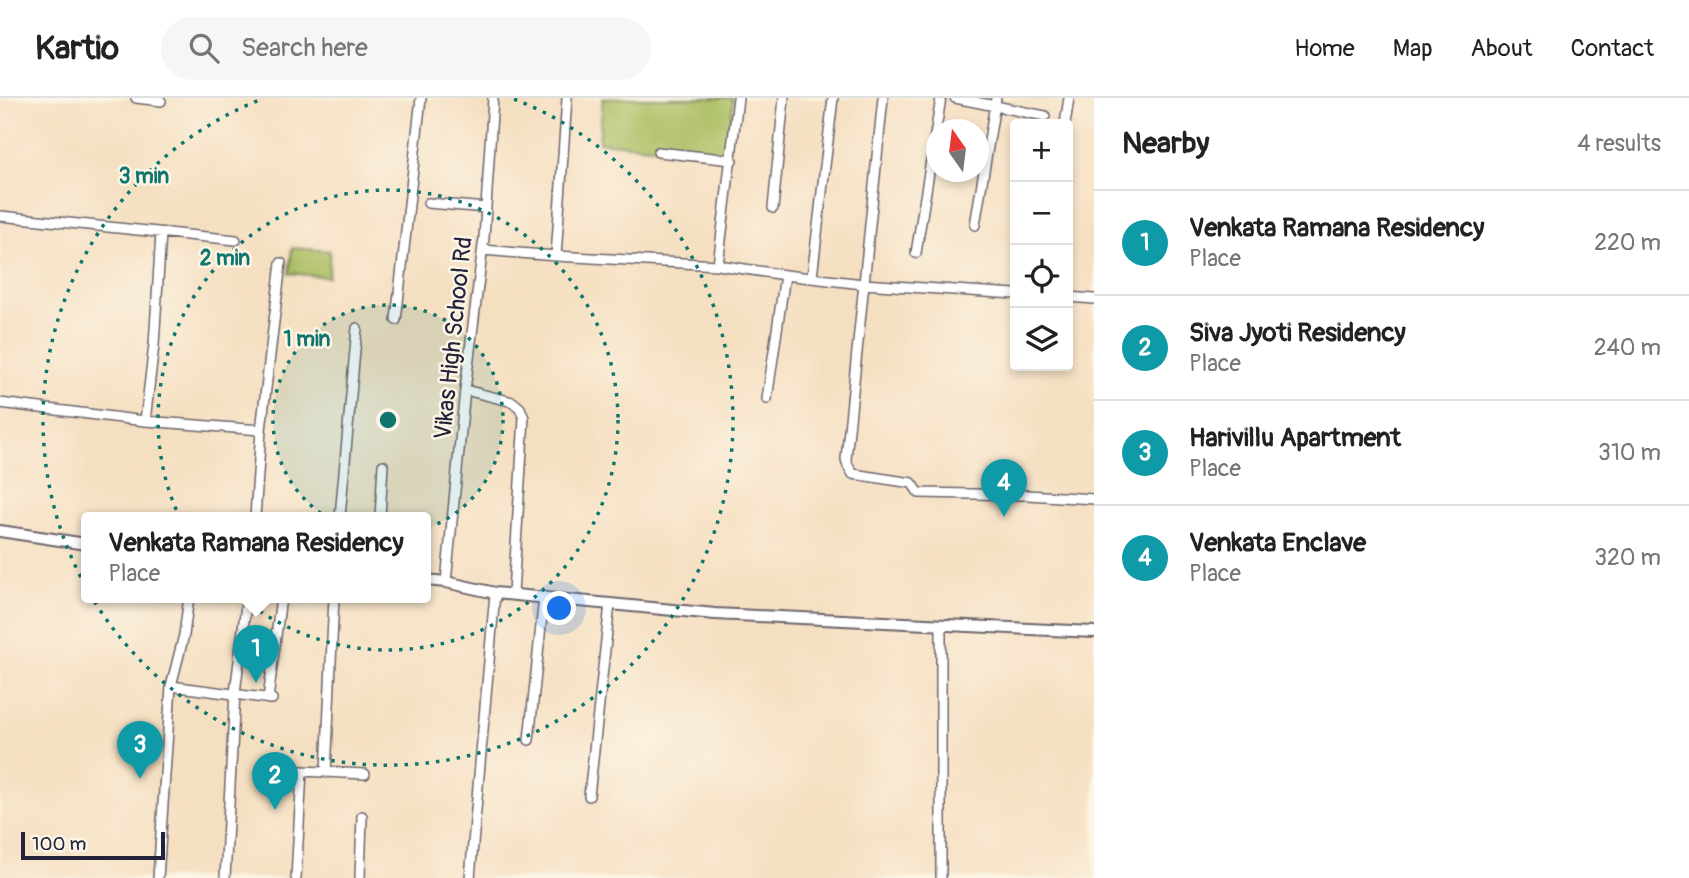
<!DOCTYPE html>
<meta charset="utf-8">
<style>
:root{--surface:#fff;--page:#f6f6f6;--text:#222;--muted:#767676;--line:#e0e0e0;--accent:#b5179e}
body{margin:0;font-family:Pangolin,sans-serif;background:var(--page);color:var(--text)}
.controls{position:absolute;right:21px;top:21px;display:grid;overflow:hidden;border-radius:7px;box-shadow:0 4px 10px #0003}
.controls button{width:63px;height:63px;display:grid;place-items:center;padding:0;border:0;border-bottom:2px solid var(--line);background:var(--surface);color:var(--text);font:35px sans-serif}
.compass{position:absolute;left:926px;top:21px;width:63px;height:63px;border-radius:50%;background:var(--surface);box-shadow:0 4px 10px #0003;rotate:346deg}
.scale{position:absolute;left:21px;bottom:18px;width:144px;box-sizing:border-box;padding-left:7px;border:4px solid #22223b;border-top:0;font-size:19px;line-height:24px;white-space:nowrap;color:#22223b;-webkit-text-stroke:5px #fcf5e5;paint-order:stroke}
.you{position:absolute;left:560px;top:511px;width:24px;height:24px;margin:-18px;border:5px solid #fff;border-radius:50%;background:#1a73e8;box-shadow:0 0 0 10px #1a73e833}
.badge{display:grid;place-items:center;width:46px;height:46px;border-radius:50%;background:var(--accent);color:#fff;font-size:23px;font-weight:700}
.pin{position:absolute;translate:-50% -58px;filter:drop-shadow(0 2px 4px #0008)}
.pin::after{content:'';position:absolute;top:37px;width:24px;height:21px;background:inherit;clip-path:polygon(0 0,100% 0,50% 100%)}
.popup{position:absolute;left:81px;top:414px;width:350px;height:91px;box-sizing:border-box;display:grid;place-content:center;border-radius:7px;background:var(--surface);filter:drop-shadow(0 2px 5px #0005);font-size:23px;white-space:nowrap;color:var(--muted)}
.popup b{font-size:26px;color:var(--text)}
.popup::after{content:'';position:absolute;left:50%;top:100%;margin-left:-14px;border:14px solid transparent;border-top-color:var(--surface)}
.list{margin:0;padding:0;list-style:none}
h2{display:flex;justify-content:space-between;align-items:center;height:91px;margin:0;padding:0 28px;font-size:30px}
h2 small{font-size:23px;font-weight:400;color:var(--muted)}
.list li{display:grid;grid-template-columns:46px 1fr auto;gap:21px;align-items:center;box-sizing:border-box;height:105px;padding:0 28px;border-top:2px solid var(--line)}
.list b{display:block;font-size:26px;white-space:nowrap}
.list p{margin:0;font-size:23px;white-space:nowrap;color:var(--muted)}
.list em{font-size:23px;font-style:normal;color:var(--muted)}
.icon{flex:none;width:38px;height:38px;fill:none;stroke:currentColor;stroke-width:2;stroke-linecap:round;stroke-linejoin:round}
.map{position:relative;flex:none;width:1094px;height:780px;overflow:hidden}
header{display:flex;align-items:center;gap:42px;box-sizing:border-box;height:98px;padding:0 35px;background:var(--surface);border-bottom:2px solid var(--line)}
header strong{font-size:33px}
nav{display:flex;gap:38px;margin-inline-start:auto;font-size:24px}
.search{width:490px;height:63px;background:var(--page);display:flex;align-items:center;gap:18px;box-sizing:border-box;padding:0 24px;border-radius:38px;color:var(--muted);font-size:26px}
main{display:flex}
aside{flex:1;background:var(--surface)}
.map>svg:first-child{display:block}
.green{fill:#abbe62;stroke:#66704e;stroke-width:2}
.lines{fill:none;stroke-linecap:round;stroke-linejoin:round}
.minor-casing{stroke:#6c646a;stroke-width:12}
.tertiary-casing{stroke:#6c646a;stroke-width:14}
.minor{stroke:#fff;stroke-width:9}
.tertiary{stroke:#fff;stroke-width:10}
.ring{fill:none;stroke:#0f766e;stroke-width:3.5;stroke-dasharray:3.5 7}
.labels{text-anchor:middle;stroke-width:5;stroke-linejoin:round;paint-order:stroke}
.street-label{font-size:24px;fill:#22223b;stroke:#fcf5e5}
.centre{fill:#0f766e;stroke:#fcf5e5;stroke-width:3.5}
.ring-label{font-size:21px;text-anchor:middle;font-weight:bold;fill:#0f766e;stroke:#fcf5e5;stroke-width:5;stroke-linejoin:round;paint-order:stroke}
</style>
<header>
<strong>Kartio</strong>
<div class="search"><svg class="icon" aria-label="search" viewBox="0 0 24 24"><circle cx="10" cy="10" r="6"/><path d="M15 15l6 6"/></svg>Search here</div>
<nav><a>Home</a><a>Map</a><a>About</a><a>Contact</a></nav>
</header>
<main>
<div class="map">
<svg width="1094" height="780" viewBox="0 0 1094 780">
<rect width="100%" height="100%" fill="#fcf5e5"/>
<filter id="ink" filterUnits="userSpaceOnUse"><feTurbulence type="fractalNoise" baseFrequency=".0143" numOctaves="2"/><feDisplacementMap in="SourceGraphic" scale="14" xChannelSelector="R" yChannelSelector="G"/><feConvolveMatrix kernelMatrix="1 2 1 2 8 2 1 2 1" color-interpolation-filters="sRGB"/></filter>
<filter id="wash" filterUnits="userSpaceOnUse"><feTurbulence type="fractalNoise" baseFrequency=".00686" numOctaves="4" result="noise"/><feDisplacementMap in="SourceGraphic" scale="28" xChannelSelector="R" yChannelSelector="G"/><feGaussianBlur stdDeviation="1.57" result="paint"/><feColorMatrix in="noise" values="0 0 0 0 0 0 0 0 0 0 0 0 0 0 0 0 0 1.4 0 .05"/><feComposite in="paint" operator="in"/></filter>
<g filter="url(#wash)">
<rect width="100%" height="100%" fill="#f5dfc1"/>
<path class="green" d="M603 0H733L728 56 599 44Z
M292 150 330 153 328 179 289 175Z"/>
</g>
<g filter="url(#ink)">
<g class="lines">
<defs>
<path id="minor" d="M136 0 161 3
M883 0 846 361 848 368 853 376 912 385 919 395 1027 397 1094 401
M955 0 1045 18
M1065 26 1069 0
M658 54 732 62
M428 105 486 110
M773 110 784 0
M0 118 236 142
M975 127 996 0
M483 152 556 158 567 0
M916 155 941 0
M556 158 718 167 785 177
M718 167 738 0
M812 179 833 0
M1068 199 1094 201
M396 222 421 0
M465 292 513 304 520 310 524 320 513 495
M767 301 785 177 863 186 1015 196
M0 305 145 323 261 332
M145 323 154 247 161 135
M255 419 261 332 281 165
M340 419 357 230
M380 419 383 367
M446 484 465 292 484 140 493 0
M171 588 272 601
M268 601 281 499
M529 642 544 499
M326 675 334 499
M589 698 610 506
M158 780 171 588 184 537 189 499
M225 780 235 595 247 499
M296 780 302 673 365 676
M360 780 362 718
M470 780 495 495
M941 780V528"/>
<path id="tertiary" d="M0 433 86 446
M426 482 446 484 495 495 715 516 1094 534"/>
</defs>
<use href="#minor" class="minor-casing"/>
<use href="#tertiary" class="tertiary-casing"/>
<use href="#minor" class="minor"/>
<use href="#tertiary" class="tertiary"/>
</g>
</g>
<circle cx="388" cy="322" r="115" fill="#0f766e" fill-opacity=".12"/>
<g class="ring">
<circle cx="388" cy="322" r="115"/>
<circle cx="388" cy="322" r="230"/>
<path d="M514 1A345 345 0 1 1 262 1"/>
</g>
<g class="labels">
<g class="street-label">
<text transform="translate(453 240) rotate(-84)" y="8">Vikas High School Rd</text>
</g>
</g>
<circle cx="388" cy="322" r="10" class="centre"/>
<g class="ring-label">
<text x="144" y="85">3 min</text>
<text x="225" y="167">2 min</text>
<text x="307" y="248">1 min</text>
</g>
</svg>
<div class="controls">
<button>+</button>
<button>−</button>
<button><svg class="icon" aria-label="locate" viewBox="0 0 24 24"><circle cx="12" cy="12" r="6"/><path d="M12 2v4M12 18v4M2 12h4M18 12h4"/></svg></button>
<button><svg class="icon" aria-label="layers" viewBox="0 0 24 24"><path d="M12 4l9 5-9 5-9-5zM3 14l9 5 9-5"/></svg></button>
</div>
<svg class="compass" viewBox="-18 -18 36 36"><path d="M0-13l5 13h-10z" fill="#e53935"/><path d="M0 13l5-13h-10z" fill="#767676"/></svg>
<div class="scale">100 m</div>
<div class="you"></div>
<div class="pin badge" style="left:256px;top:585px;background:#0f9aa8">1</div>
<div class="popup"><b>Venkata Ramana Residency</b>Place</div>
<div class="pin badge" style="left:275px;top:712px;background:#0f9aa8">2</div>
<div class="pin badge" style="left:140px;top:681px;background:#0f9aa8">3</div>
<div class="pin badge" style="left:1004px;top:419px;background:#0f9aa8">4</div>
</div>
<aside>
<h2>Nearby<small>4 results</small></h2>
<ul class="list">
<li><span class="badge" style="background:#0f9aa8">1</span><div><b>Venkata Ramana Residency</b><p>Place</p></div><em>220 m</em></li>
<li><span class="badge" style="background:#0f9aa8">2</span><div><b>Siva Jyoti Residency</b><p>Place</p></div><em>240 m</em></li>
<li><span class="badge" style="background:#0f9aa8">3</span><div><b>Harivillu Apartment</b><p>Place</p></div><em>310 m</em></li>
<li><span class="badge" style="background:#0f9aa8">4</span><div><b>Venkata Enclave</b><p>Place</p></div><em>320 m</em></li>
</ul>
</aside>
</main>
